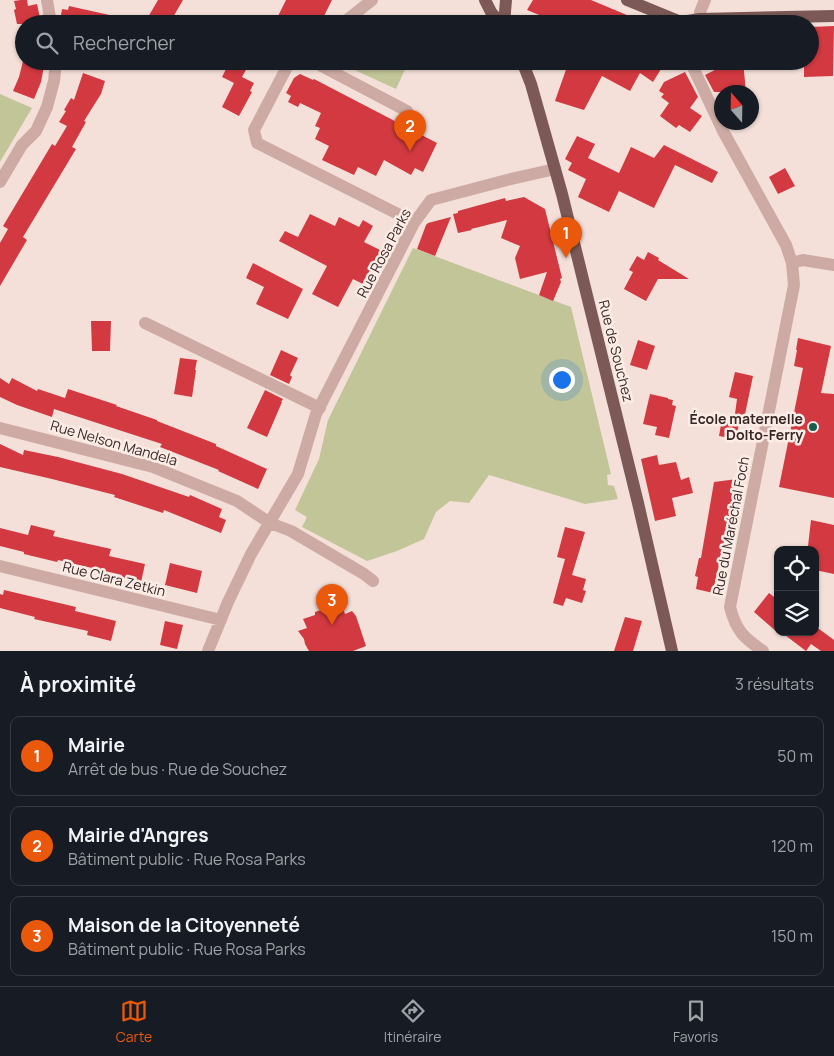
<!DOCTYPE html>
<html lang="fr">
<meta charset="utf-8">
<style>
:root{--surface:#171b24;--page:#20242c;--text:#f1f3f6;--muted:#9ea1a6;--line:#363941;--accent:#ea580c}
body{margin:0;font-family:Manrope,sans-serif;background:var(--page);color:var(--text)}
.controls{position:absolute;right:15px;bottom:15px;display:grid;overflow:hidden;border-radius:10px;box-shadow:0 1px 4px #0004}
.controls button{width:45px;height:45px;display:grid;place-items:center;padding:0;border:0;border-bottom:1px solid var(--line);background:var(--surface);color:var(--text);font:25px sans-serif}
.compass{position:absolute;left:714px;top:85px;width:45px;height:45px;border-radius:50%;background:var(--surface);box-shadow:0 1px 4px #0004;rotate:340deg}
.you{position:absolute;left:561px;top:379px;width:18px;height:18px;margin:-12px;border:4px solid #fff;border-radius:50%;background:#1a73e8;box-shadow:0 0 0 8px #1a73e833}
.badge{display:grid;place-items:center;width:32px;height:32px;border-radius:50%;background:var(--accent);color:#fff;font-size:16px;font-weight:700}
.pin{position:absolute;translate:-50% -41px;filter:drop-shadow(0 1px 2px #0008)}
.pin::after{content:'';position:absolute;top:26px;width:18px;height:15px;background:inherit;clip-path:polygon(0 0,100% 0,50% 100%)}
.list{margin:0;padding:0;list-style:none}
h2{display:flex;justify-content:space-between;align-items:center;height:65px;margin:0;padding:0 20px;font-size:21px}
h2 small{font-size:16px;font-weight:400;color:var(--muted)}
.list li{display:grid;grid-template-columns:32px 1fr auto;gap:15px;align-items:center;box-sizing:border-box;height:80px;margin:0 10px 10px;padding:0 10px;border:1px solid var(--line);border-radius:10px}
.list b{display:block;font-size:19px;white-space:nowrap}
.list p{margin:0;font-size:16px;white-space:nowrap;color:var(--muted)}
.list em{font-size:16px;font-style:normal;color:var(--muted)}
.icon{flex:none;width:28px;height:28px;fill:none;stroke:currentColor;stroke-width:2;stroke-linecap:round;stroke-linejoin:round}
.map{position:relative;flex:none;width:834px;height:651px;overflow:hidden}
.search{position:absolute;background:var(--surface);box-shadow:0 1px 4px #0004;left:15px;right:15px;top:15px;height:55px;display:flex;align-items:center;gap:12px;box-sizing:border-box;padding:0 18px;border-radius:28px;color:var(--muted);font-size:19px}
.sheet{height:335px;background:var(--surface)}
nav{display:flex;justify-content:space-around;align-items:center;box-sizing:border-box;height:70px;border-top:1px solid var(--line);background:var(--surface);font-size:14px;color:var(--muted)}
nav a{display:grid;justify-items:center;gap:2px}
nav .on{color:var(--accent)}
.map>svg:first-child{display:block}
.green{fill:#c2c598}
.building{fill:#d23940}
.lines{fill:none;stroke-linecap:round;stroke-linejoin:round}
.minor{stroke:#cdaba4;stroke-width:12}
.major{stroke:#7c5856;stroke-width:12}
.poi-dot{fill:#185e4e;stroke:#fbece6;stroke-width:2}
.labels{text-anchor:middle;stroke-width:5;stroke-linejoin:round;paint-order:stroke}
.street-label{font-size:14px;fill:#382726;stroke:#fbece6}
.poi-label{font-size:14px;font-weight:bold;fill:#382726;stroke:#fbece6;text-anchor:end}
</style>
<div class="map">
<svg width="834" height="651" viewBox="0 0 834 651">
<rect width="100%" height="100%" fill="#f4e0d9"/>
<path class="green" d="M335 61H398L407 65 396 89Z
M0 94 32 108 0 162Z
M413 248 571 307 611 474 607 475 608 485 614 486 618 499 585 504 489 475 469 503 450 501 436 512 424 539 397 551 367 561 302 527 307 517 295 510 319 459 328 420Z"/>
<path class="building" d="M21 0H27L28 6 37 4 40 18 31 20 32 24H17L14 10 16 9 14 1Z
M158 0H183L169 24H144Z
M286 0H332L320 24H274Z
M533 0H591L646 23 561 24 527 10Z
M69 6 123 18 122 24H65V22L60 21 62 9 68 10Z
M834 26 833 76 804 77V61H810V27Z
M23 61H45L41 82 34 99 13 91 19 77Z
M230 61H234L247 68 242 77 254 83 250 91 252 92 239 116 222 107 234 83 222 77Z
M569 61H666L653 82 640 73 630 91 602 76 584 110 555 101Z
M732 61H743L746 92H714L705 75Z
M685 72 698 97 690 108 702 116 690 132 679 125 676 128 660 116 669 103 661 97 664 94 659 91 664 82Z
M83 73 105 81 101 94 84 121 86 122 72 147 76 149 23 237 27 240 0 286V243L8 229 3 226 52 144 55 146 67 126 59 122 66 111 64 110 71 98 74 100Z
M300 74 313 80 314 79 437 143 423 172 415 168 411 175 384 160 376 176 358 167 354 175 322 160 329 146 315 139 320 128 315 126 321 113 300 103 298 107 288 102 291 96 286 93 294 78Z
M577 136 595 144 588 158 619 173 631 147 654 158 664 145 718 172 712 183 675 165 654 208 619 191 609 212 578 197 586 179 568 170 572 163 565 159Z
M785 168 795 186 778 194 769 177Z
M524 197 545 209 562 278 560 279 561 282 553 301 539 295 547 272 520 279 515 258 520 246 501 238 507 220 471 229 472 230 458 233 453 214 458 213V211L505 198 506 201Z
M310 214 335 226 339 217 359 227 363 220 373 226 364 242 384 252 377 266 373 264 363 284 353 279 338 307 312 294 327 266 279 241 285 231 298 237Z
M451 217 435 256 417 249 426 225 428 223Z
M648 252 659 258 658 260 689 279H658L646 301 624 289 633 272 629 270 637 256 644 260Z
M253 263 303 289 288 319 256 304 264 287 246 278Z
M91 321H111L110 351H92Z
M798 338 831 346 821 393 834 394V498L779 487 803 368 794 366 797 350H796Z
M638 340 655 346 647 370 630 365Z
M281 350 298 358 290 375 292 377 289 384 270 375Z
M180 358 197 360 195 370H196L192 397 174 394Z
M735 372 753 376 743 424 739 423 736 439 719 436 722 419 734 421 737 399 729 397Z
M0 378 9 384 12 378 37 391 38 389 65 398 68 389 117 405 116 406 157 420V421L216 444V446L267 469 258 489 218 471 219 470 160 447 162 444 54 409 52 417 17 405 0 397Z
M265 390 283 399 281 402H282L267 437 247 428Z
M650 394 668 398V399L673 400 672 405 676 406 669 438 655 435 657 427 643 424Z
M0 444 23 455 24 450 58 457 122 474 189 497 190 495 222 509 219 517 226 520 221 533 164 510 163 513 114 497 115 495 52 479 0 467Z
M657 455 659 465 676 462 681 480 689 477 693 493 672 498 676 516 655 521 641 459Z
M737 479 713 593 696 589 698 577 695 576 699 558H701L714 482Z
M811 520 834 525V574L815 570V550H810V547L808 546Z
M31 525 55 531 53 536 111 549 109 556 145 564 141 582 121 577 122 575 58 560 57 562 24 554V552L0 546V528L28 535Z
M565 527 585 532 572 575 586 579 583 590 586 591 582 603 566 598 563 606 553 603 565 559 557 557Z
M170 563 202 571 197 593 165 585Z
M4 590 76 607 75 611 116 621 111 641 87 635 88 631 34 619 35 617 0 608V594L3 595Z
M769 593 778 600V633L754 612Z
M340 600 345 614 352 611 356 616 366 646 353 651H309L305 644 304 639 298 631 307 628 303 619 315 615V612L327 608 326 605Z
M625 617 642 621 633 651H614Z
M165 621 183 625 177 649 160 645Z
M815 626 834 640V651H821L811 644 806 651 781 632H815Z"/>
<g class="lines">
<path class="minor" d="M47 0 51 24
M700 19V12L705 0
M342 24 372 0
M293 61 287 67 254 130 257 143 404 217 414 223
M312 61 407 111
M690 61 723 131 786 245 792 263 794 285 730 607C736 631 744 638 763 651
M0 182 22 145 36 131 47 107 54 81 56 61
M792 263 803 260 834 265
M145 323 320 408
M0 428 153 467 237 501 270 523 291 531 364 574 373 581
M0 566 221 620
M208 651 228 602 251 554 298 474 316 414 414 223 431 200 507 180 555 169"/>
<path class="major" d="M485 0 491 12 501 24
M627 0 681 22 700 19 834 16
M504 24 506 0
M522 61 531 84 562 194 638 503 672 651"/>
</g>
<circle class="poi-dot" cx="813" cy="427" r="5"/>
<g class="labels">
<g class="street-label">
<text transform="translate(384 253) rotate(-62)" y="5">Rue Rosa Parks</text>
<text transform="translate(616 351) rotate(76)" y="5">Rue de Souchez</text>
<text transform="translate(114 443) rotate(16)" y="5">Rue Nelson Mandela</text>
<text transform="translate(731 526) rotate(-79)" y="5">Rue du Maréchal Foch</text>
<text transform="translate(114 579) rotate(14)" y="5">Rue Clara Zetkin</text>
</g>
<g class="poi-label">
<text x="803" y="424">École maternelle<tspan x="803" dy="16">Dolto-Ferry</tspan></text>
</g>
</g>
</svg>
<div class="controls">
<button><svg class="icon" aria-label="locate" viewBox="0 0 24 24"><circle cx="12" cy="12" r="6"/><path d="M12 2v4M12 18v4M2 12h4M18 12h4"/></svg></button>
<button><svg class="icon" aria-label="layers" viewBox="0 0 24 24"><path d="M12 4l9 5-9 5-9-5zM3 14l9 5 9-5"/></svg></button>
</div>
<svg class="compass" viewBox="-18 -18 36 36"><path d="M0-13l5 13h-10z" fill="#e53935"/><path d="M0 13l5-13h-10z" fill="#9ea1a6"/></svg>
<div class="you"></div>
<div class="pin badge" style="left:566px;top:258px">1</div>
<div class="pin badge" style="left:410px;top:151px">2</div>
<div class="pin badge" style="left:332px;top:625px">3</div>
<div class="search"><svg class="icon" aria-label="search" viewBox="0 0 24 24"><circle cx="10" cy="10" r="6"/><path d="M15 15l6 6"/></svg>Rechercher</div>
</div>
<section class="sheet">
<h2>À proximité<small>3 résultats</small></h2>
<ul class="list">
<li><span class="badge">1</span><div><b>Mairie</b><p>Arrêt de bus · Rue de Souchez</p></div><em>50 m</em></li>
<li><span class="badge">2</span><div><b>Mairie d'Angres</b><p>Bâtiment public · Rue Rosa Parks</p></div><em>120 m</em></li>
<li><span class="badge">3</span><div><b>Maison de la Citoyenneté</b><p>Bâtiment public · Rue Rosa Parks</p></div><em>150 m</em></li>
</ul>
</section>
<nav>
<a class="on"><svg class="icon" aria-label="map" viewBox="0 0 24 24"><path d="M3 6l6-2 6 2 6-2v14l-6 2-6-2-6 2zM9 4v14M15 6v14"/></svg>Carte</a>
<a><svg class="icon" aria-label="directions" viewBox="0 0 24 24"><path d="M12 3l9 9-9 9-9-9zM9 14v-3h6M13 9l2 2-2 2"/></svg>Itinéraire</a>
<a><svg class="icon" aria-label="saved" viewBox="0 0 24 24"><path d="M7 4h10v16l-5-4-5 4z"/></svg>Favoris</a>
</nav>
